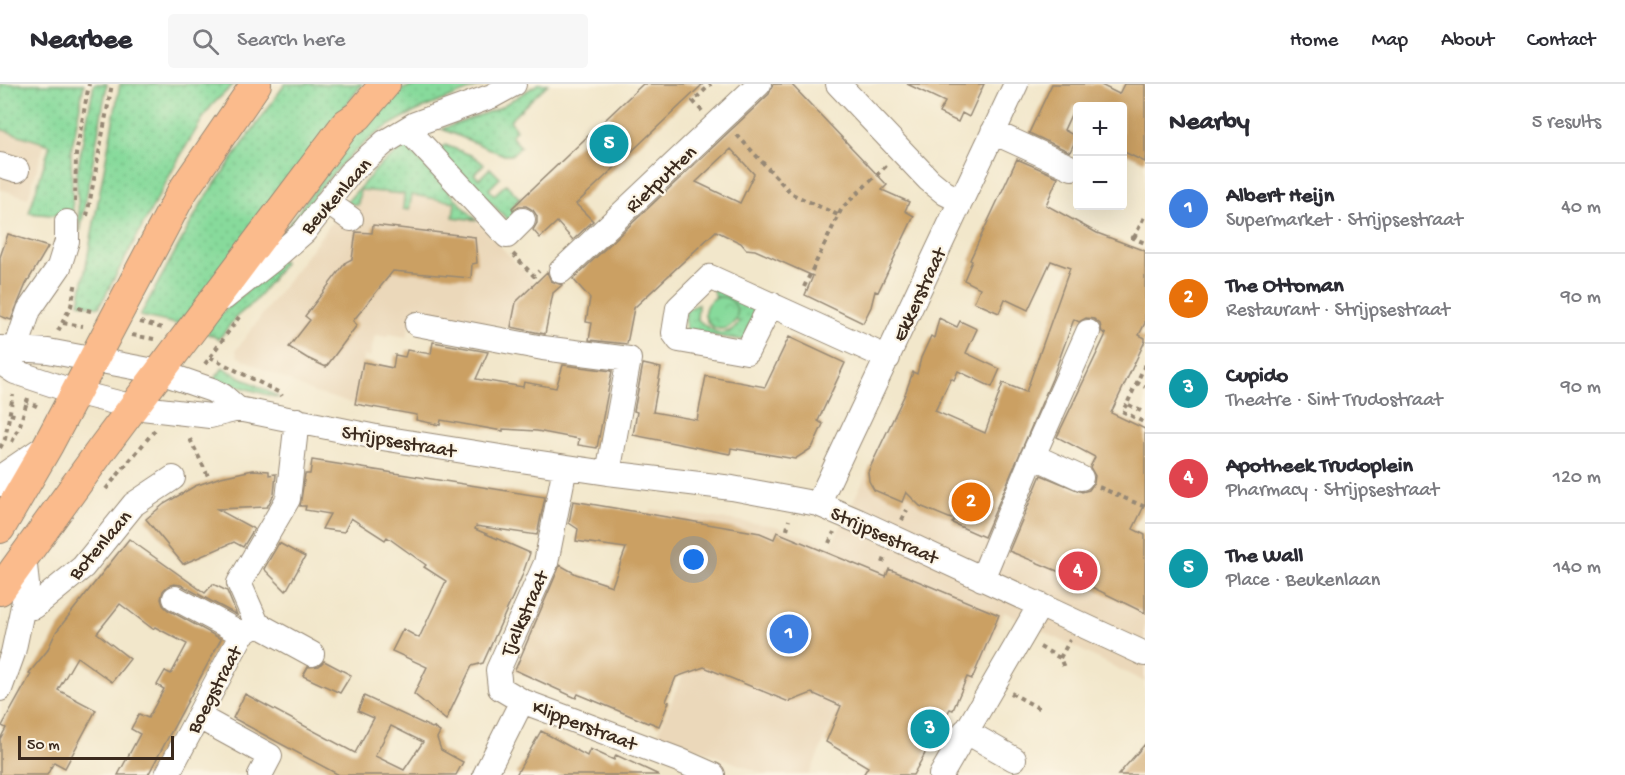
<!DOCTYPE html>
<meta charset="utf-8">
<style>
:root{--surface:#fff;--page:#f7f7f7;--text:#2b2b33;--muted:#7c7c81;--line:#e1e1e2;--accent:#111827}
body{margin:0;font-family:"Gochi Hand",sans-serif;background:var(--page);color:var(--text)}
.controls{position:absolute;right:18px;top:18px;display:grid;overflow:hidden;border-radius:6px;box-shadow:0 6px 24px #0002}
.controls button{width:54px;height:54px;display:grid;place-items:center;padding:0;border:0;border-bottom:2px solid var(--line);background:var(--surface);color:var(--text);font:30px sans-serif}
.scale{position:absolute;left:18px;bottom:15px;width:156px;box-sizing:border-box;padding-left:6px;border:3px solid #3b2a1e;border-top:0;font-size:16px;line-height:21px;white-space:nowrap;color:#3b2a1e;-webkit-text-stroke:4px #fcf5e5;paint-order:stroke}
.you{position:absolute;left:694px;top:476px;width:21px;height:21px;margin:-15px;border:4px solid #fff;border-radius:50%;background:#1a73e8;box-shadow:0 0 0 9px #1a73e833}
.badge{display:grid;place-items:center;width:39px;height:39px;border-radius:50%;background:var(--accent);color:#fff;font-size:20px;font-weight:700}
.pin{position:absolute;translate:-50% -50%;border:3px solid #fff;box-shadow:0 2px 6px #0006}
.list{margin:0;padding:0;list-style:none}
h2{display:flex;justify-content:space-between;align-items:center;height:78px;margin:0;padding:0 24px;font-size:26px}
h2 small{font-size:20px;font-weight:400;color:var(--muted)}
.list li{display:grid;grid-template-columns:39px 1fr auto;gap:18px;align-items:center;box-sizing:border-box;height:90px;padding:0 24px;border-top:2px solid var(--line)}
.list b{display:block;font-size:22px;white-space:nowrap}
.list p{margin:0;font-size:20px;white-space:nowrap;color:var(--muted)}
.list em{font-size:20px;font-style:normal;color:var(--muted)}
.icon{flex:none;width:33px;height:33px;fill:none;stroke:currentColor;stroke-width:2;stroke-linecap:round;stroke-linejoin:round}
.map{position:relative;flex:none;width:1145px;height:691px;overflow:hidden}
header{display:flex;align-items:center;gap:36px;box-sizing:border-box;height:84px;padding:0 30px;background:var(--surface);border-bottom:2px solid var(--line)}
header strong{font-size:28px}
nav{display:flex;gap:33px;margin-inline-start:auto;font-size:21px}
.search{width:420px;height:54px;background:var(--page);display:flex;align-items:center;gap:15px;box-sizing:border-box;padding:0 21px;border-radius:6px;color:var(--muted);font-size:22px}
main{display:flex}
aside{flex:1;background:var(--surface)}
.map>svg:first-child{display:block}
.built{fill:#ebd8ba}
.grass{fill:url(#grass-dots);stroke:#61825c;stroke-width:1.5}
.park{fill:url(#park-crowns);stroke:#61825c;stroke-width:1.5}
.building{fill:#cba064;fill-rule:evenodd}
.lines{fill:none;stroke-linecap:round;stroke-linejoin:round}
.minor-casing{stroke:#968874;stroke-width:26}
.major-casing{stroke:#968874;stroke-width:32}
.path{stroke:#968874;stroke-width:4;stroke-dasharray:4.5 4.5;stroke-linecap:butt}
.minor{stroke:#fff;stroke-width:24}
.major{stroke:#fbbb8c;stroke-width:30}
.labels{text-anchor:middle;stroke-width:4.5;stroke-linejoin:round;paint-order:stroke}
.street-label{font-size:20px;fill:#3b2a1e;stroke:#fcf5e5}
</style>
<header>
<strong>Nearbee</strong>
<div class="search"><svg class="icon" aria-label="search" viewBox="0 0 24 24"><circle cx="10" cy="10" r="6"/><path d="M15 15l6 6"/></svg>Search here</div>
<nav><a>Home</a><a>Map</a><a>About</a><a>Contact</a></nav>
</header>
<main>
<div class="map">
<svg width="1145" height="691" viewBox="0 0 1145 691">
<defs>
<pattern id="grass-dots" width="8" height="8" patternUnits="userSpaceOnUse" patternTransform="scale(1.5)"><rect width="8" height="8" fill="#87da9b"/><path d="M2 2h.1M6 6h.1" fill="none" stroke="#75bb85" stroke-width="1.8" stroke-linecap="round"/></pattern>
<pattern id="park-crowns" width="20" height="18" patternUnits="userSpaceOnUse" patternTransform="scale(1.5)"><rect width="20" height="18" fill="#87da9b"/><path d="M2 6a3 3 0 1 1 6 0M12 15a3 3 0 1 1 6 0" fill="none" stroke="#75bb85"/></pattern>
</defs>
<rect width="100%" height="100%" fill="#fcf5e5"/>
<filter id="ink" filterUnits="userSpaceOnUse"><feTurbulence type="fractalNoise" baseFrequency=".0167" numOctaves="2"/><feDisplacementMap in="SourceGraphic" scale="12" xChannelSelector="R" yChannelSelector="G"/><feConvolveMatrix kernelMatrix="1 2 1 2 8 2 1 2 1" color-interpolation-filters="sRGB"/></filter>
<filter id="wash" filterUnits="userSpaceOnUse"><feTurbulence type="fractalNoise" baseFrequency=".008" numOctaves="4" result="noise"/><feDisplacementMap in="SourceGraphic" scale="24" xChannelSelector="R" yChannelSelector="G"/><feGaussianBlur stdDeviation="1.35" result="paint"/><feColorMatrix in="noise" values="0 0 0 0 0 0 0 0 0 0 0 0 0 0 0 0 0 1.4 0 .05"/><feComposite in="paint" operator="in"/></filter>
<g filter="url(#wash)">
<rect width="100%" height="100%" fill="#f2e7cb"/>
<path class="built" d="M0 0H63L28 114 0 105Z
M406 62 535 199 527 246 414 227 407 253 389 250 388 253 375 251 370 273 364 272 355 320 312 308 238 273 236 266 354 108 379 82Z
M877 369 1145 492V598L1004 528 972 606 941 638 841 620 809 691H766L658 649 683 590 640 481 651 425 775 442 831 462Z"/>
<path class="grass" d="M0 0H84L71 68 73 133 29 129 50 61 0 45Z
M94 0H107L80 148 76 92Z
M120 0H234L213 20 206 29 179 74 99 223 79 219Z
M285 0H362L181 241 140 232 203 117Z
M441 0H486C423 24 379 36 333 90 326 98 314 109 311 119 310 123 310 129 310 133L261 179 372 25C401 2 405 2 441 0Z
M538 0H548L510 36 516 46 511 52 521 63 511 71H504L442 45 499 24Z
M445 61 473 72 484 80 474 90 479 95 490 84 500 94 489 105 494 111 506 100 520 115 511 124 518 131 508 136 438 66Z
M406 62 476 136 453 133 455 118 412 111 409 126 403 125 404 110 360 106 358 121 346 119 379 82Z
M282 176 284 179 256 216 236 233 219 255 206 249 217 233Z
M712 203 750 220 755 227 744 256 686 248 685 227 698 220 697 235C710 246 726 258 739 238L736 236C714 260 691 227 716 214Z
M223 284 277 312 278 314 214 295Z"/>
<path class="park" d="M705 229a16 16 0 1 1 32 0a16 16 0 1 1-32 0Z"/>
<g id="blocks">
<path class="building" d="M643 0H703L576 120 593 137 573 156 557 138 540 154 533 146 537 139V132L533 126 526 122H519L513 126 512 124Z
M773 0H791L887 101 882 106 909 118 905 127 914 132 878 208 875 207 871 223 863 239 805 211 813 192 755 166 746 165 741 159 716 147 634 224 627 260 589 256 592 239 586 238 590 214 573 195 769 10ZM731 65 754 90 740 119 696 98Z
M907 0H984L969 33 962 29 958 38 939 29 945 18Z
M1052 0H1099L1119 10 1124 0H1145V78L1122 67V22H1075L1064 46 1077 53 1070 68 1029 49Z
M1017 75 1058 93 1046 121 1097 149 1145 167V239L1139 251 1145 254V257L1111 329 1145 345V420L1133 445 1145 451V529L1067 491 1009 467 1041 391 1082 408 1089 406 1094 399 1095 392 1090 383 1095 373 1057 353 1106 250 1102 248 1100 240 1094 235 1086 234 1079 238 1074 235 1052 295 984 453 952 439 954 436 920 422 906 408 902 418 874 406 869 397 868 388 905 310 913 288 917 290 921 274 931 252 934 254 939 234 957 243 960 237 977 245 966 269 1000 285 992 303 958 287 954 296 951 294 935 327 985 349 1003 299 1026 308 1070 184 1051 177 1028 226 1005 215 999 229 974 218 980 204 964 196 972 177 970 176Z
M373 141 475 153 477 179 472 180 471 194 393 187 353 237 357 241 326 283 307 274 289 263 310 236 305 232 346 178 352 175 356 148 372 149Z
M8 150 48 163 26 200 11 236 0 232V173Z
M547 188 551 197 562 201 553 209 545 250 511 243 516 218Z
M789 253 845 279 818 337 823 340 812 364 795 375 731 364 730 370 633 351 637 328 634 327 643 280 661 284 653 328 697 336 706 292 765 303Z
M433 258 488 268 476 295 523 303 524 298 556 304 563 281 612 287 597 364 578 361 579 355 537 347 503 345V347L441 336 440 341 416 336 417 331 355 320 363 278 393 284 395 271 405 273 407 266 431 270Z
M312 376 545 413 537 451 476 442 475 445 530 469 522 492 483 579 472 582 446 636 414 610 427 583 392 567 403 545 419 554 446 497 424 483 426 481 387 453 385 456 351 434 344 448 322 445 330 430 305 426 306 422H300L305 390H310Z
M253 386 269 387V391L276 390 274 410 267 423 217 425 254 445 243 463 234 458 183 480 146 435 164 420 195 402 221 393Z
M573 417 760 449 774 455 777 448 886 493 889 485 999 531 972 595 967 593 953 626 950 625 913 691H863L868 683 826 658 841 622 812 609 789 618 704 583 676 593 666 617 669 618 659 642 649 638 648 639 578 610 576 614 515 586 560 481 576 490 612 502 626 464 576 457 578 445 569 439Z
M129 455 205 509 213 500 227 507 237 531 181 501 174 500 168 502 163 507 161 515 163 521 168 526 221 555 148 691H118L140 650 131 645 139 630 148 634 164 605 157 601 165 587 171 590 187 560 155 543 153 545 120 520 97 549 130 575 112 598 77 573 58 606 96 626 65 684 54 678 47 691H0V655L6 644 2 642 31 590 29 589 47 567 56 548Z
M279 459 305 473 286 507 264 485Z
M324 577 351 591 340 609 303 592 308 583 319 582Z
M245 610 355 669 374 634 358 627 364 612 432 644 434 643 435 645 440 648 437 654 441 666 463 678 456 691H339L233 634ZM391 642 423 658 404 686 375 672Z
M541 647 587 672 590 665 614 676 616 671 659 691H516Z
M1145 660V691H1118Z"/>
</g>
</g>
<g filter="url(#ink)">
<use href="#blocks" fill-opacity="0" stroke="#968874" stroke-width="1.5"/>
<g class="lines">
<defs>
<path id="minor" d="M838 0 929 96 945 109 961 117
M407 45 507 152 523 136
M993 48 1072 84
M0 81 17 86
M327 118 351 135
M561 187 759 0
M224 214 272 176 304 148 350 89 385 58 415 40 492 12 514 0
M771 220 747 268 679 256 674 249 678 224 710 193 888 274
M417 240 543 264 629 275 608 389
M0 264 48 267 160 288 212 306 223 312 238 325
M0 278 15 288 75 308 134 323 210 332 238 325 376 353 507 374 608 389 732 404 818 420 858 437 1145 570
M11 280 29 226 59 183 67 157V138
M1033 372 1081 394
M0 400 5 390 46 362
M818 420 1016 0
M982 495 1033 372 1088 248
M175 514 242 550
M23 522 34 523 83 483 134 420 173 394
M257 540 239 499 288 415 297 336
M0 605 13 569 23 522 27 501 24 471
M522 617 679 676 713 691
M199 633 270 672 260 691
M965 647 1014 675
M167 691 242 550 257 540 312 570
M485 691 522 617 500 604 498 586 546 479 565 383
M941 691 1040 521"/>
<path id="major" d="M0 444 48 361 182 108 256 0
M0 506 104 362 346 40 358 32 385 0"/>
</defs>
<use href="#minor" class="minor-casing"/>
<use href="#major" class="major-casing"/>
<path class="path" d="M702 27 693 17 711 0
M737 51 792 110 838 131
M75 118 76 70 89 0
M87 132 112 0
M1131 153 1145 159
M1134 154 1145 131
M513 170 534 192 539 187
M804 203 842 124 886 82
M78 224 91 227
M140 238 162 244
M63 239 83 242
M58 247 71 222 76 198
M132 251 154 255
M210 273 280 309 282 312
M205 280 239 233
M1145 281 1127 320 1145 329
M1136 298 1145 303
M25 316 40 324
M1127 320 1122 327 1145 339
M10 330 18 332
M190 355 208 392
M12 358 20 341 28 314
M0 364 5 355 13 311
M1099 403 1145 423
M106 405 155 346
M902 436 907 426
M787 446 789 436
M829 459 834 448
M883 479 886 471
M1040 563 1060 574 1065 586
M1060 574 1070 556
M1011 609 1042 626"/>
<use href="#minor" class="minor"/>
<use href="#major" class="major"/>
</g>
</g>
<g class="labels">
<g class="street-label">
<text transform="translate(660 94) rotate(-43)" y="7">Rietputten</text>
<text transform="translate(335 111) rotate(-48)" y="7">Beukenlaan</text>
<text transform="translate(918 210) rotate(-65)" y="7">Ekkerstraat</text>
<text transform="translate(399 356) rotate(10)" y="7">Strijpsestraat</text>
<text transform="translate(885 450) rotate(24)" y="7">Strijpsestraat</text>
<text transform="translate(99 460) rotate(-49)" y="7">Botenlaan</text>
<text transform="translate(523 529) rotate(-66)" y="7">Tjalkstraat</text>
<text transform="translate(213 605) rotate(-62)" y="7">Boegstraat</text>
<text transform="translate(585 640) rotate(21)" y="7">Klipperstraat</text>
</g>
</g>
</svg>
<div class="controls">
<button>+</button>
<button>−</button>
</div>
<div class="scale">50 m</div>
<div class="you"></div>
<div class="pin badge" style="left:789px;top:550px;background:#3f7fe0">1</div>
<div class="pin badge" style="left:971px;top:418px;background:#e8710a">2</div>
<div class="pin badge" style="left:930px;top:645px;background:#0f9aa8">3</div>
<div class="pin badge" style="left:1078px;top:487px;background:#e0444e">4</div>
<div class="pin badge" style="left:609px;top:60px;background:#0f9aa8">5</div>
</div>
<aside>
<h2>Nearby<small>5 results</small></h2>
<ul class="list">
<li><span class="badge" style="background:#3f7fe0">1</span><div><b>Albert Heijn</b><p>Supermarket · Strijpsestraat</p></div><em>40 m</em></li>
<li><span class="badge" style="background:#e8710a">2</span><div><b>The Ottoman</b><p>Restaurant · Strijpsestraat</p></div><em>90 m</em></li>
<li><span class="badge" style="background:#0f9aa8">3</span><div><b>Cupido</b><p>Theatre · Sint Trudostraat</p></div><em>90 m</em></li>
<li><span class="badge" style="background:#e0444e">4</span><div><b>Apotheek Trudoplein</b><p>Pharmacy · Strijpsestraat</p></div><em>120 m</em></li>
<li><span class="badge" style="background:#0f9aa8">5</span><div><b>The Wall</b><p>Place · Beukenlaan</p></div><em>140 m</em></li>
</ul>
</aside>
</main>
